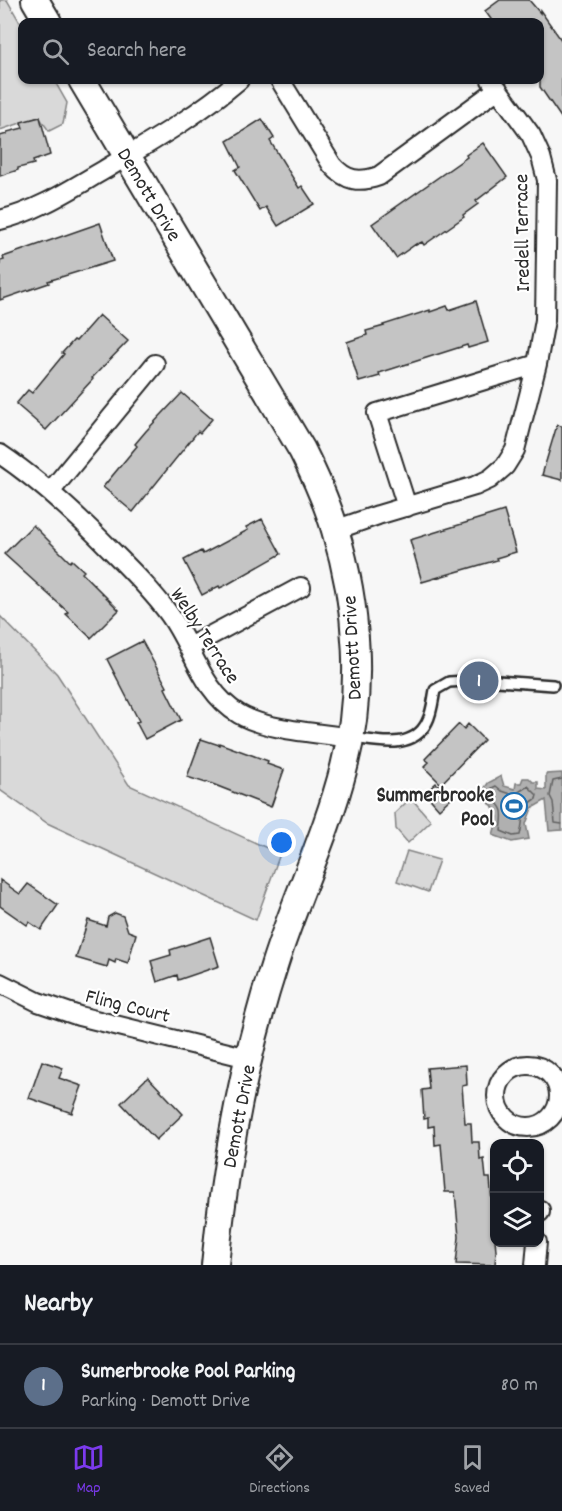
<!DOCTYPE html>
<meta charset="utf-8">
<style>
:root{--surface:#171b24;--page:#20242c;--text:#f1f3f6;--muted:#9ea1a6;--line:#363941;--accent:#7c3aed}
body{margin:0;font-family:Dekko,sans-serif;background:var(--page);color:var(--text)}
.controls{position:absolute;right:18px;bottom:18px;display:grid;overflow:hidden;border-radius:12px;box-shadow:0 2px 4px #0004}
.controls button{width:54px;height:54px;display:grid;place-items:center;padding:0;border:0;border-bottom:2px solid var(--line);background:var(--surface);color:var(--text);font:30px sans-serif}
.you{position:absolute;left:282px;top:843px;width:21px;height:21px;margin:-15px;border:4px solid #fff;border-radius:50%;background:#1a73e8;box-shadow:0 0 0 9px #1a73e833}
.badge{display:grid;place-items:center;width:39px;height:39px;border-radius:50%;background:var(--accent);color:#fff;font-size:20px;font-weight:700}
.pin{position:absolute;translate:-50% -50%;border:3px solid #fff;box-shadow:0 2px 6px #0006}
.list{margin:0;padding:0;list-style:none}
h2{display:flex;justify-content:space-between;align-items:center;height:78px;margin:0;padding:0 24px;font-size:26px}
h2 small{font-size:20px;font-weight:400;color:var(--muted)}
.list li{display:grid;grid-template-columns:39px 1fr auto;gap:18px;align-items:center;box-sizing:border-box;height:84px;padding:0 24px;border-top:2px solid var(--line)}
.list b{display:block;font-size:22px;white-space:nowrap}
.list p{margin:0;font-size:20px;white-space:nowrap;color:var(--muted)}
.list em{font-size:20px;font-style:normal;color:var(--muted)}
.icon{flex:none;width:33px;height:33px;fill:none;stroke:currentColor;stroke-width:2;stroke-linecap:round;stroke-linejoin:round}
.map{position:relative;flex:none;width:562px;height:1265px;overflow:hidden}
.search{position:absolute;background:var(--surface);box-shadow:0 2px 4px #0004;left:18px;right:18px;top:18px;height:66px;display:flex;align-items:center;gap:15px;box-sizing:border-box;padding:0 21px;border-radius:12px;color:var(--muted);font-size:22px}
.sheet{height:162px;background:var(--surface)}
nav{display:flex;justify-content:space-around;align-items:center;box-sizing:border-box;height:84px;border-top:2px solid var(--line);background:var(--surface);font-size:16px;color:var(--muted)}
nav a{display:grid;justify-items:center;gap:3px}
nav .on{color:var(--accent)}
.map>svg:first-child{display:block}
.green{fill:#d9d9d9;stroke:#828282;stroke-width:1.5}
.water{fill:#b0b0b0;stroke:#7b7b7b;stroke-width:1.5}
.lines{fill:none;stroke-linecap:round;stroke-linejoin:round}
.shore{stroke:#606060;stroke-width:1.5}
.building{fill:#c4c4c4;stroke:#2b2b2b;stroke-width:1.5}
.lane-casing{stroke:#2b2b2b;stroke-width:14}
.street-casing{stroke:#2b2b2b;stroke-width:22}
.secondary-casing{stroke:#2b2b2b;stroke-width:30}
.lane{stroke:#fff;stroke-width:9}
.street{stroke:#fff;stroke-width:18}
.secondary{stroke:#fff;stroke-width:26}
.labels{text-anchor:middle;stroke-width:4.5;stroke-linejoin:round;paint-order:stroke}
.street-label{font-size:21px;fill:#2b2b2b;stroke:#fff}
.poi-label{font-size:21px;font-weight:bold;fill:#2b2b2b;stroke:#fff;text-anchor:end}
</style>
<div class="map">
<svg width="562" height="1265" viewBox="0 0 562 1265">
<rect width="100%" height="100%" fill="#f7f7f7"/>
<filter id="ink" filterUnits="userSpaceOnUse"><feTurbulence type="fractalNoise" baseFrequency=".0167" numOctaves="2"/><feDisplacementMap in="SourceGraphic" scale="12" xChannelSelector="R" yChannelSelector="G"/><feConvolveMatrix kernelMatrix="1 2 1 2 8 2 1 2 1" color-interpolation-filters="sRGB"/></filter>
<g filter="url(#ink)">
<path class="green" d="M0 0H7L22 26V80H54L67 103 63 124 49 131 39 117 0 130Z
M0 616 57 674 129 785 280 854 256 920 47 823 0 790Z
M411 798 431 821 408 843 396 829 395 813Z
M407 851 439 860 428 892 397 881Z"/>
<path class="water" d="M562 773V830L549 831 546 800 532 808 526 824 529 839 512 842 493 835 498 817 492 805 479 797 488 783 501 776 504 786 515 789 516 783H521L523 778H529L533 782H538V789L546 790V774Z"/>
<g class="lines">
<path class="shore" d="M562 779 553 781 550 796 553 802 555 823 562 824
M496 786 502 791 514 795 528 786 537 795 536 799C520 808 524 820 520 835L513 836 501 831C504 810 504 809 489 794L492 788Z"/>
</g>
<path class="building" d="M500 0H529L540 13V10L562 41V119L540 87V22H493L485 11Z
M40 117 50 155 33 161 34 164 18 168V170L0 176V136L7 134V132L23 128 21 122Z
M262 119 274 138 270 141 299 188 302 186 314 204 278 226 266 207 260 211 235 170 240 167 227 141Z
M483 143 507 177 476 201 478 204 463 215 464 217 424 245 422 242 416 245V244L396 258 372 224 467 157 466 155Z
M100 223 113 261 48 281 49 283 0 300V261L4 260 3 257Z
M476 301 488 342 468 348 467 345 379 373 380 376 359 382 347 342 367 335 366 331 384 326 383 325 430 310V312L447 306 449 310Z
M99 315 128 341 92 378 93 379 46 430 16 404 28 390 32 393 64 354 62 353 74 340 76 341Z
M182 393 212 419 200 433 198 431 133 512 103 487 137 446 135 444 146 431Z
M557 425 562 426V480L542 475Z
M504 511 516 552 496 558 497 560 422 582 410 540Z
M262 519 281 554 228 584 220 588 219 586 202 595 184 560 201 551 203 554 248 530 246 527Z
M33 525 70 562 72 560 84 571 82 573 119 610 91 638 66 614 68 612 4 554Z
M142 641 167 687 165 688 181 720 145 739 136 722 139 721 107 659Z
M459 724 464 729 468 724 484 740 441 784 424 767 429 762 425 759Z
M201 739 219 745V743L268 761 267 764 284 770 271 807 207 782 206 783 187 777Z
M436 783 451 798 439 809 425 793Z
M0 880 20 894 28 884 58 905 41 930 29 922 27 925 0 906Z
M115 913 123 916 128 931 136 934 128 963 116 959 115 963 109 960 107 967 76 958 88 920 106 926 108 917Z
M210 937 219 966 178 980 177 975 157 982 151 961 171 955 170 950Z
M42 1061 63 1068 59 1078 82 1086 72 1113 29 1098Z
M466 1065 467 1085 462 1086 465 1123H471L472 1142H479L480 1160 484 1159 486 1178H490L496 1251 495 1265 456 1264 459 1237 455 1192H445L441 1144 435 1145 434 1126 428 1127V1118L424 1119 422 1090 429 1089 427 1068Z
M148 1077 183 1114 156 1140 121 1103Z"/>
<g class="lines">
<defs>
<path id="lane" d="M353 738C377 741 413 751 427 722 432 713 433 700 435 690L449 682 484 680 553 685"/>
<path id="street" d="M280 80 332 165C346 181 359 183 379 176L498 89
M0 220C38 211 71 189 104 170 151 142 198 115 239 80
M0 454C42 482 79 517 114 553 133 572 153 592 169 614 193 647 202 692 239 714 265 730 319 733 351 738
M50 492 155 364
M407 507 377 413 537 364
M335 530 378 515 475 486 490 479 505 466 515 450 537 364 545 320 547 180 541 157 531 135 491 80
M189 647 301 587
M0 983 38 1002 79 1016 248 1058
M497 1096a31 31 0 1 1 62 0a31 31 0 1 1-62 0Z
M540 1210V1212
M535 1265 537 1242"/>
<path id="secondary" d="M35 0 48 22
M82 80 302 450C315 476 327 502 335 530 358 605 364 691 344 767 327 834 296 897 275 963 243 1061 225 1163 215 1265"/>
</defs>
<use href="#lane" class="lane-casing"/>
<use href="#street" class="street-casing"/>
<use href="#secondary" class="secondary-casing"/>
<use href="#lane" class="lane"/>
<use href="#street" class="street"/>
<use href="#secondary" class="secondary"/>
</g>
</g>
<defs>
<symbol id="stadium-ring" viewBox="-11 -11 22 22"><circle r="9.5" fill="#fff" stroke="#1f6fb2" stroke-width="1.5"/><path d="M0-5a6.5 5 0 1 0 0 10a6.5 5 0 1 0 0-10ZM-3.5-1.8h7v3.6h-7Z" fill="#1f6fb2"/></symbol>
</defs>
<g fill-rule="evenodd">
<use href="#stadium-ring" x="499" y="791" width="30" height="30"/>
</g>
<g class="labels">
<g class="street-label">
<text transform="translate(150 194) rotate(59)" y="7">Demott Drive</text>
<text transform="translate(521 233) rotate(-91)" y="7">Iredell Terrace</text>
<text transform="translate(206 635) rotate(57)" y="7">Welby Terrace</text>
<text transform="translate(351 648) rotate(-93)" y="7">Demott Drive</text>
<text transform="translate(128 1005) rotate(14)" y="7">Fling Court</text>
<text transform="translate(238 1116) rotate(-79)" y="7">Demott Drive</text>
</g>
<g class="poi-label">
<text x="494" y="801">Summerbrooke<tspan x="494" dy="24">Pool</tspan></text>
</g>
</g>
</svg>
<div class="controls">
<button><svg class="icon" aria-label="locate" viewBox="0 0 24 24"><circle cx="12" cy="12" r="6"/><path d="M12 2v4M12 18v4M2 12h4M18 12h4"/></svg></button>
<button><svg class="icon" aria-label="layers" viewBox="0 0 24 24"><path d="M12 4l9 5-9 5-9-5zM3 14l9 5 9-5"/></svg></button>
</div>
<div class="you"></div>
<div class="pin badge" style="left:479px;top:681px;background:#5c6f8a">1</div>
<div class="search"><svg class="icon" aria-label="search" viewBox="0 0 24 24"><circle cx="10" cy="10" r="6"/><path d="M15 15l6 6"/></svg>Search here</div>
</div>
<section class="sheet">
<h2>Nearby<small></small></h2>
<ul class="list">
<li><span class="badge" style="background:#5c6f8a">1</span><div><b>Sumerbrooke Pool Parking</b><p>Parking · Demott Drive</p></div><em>80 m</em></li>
</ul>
</section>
<nav>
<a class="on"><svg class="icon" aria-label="map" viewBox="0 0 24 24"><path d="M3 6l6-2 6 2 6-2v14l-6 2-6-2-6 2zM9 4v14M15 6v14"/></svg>Map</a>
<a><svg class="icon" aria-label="directions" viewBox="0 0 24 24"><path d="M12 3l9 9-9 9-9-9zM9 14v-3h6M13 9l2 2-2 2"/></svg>Directions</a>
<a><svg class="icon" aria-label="saved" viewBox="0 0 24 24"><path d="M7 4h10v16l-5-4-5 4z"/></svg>Saved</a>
</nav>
